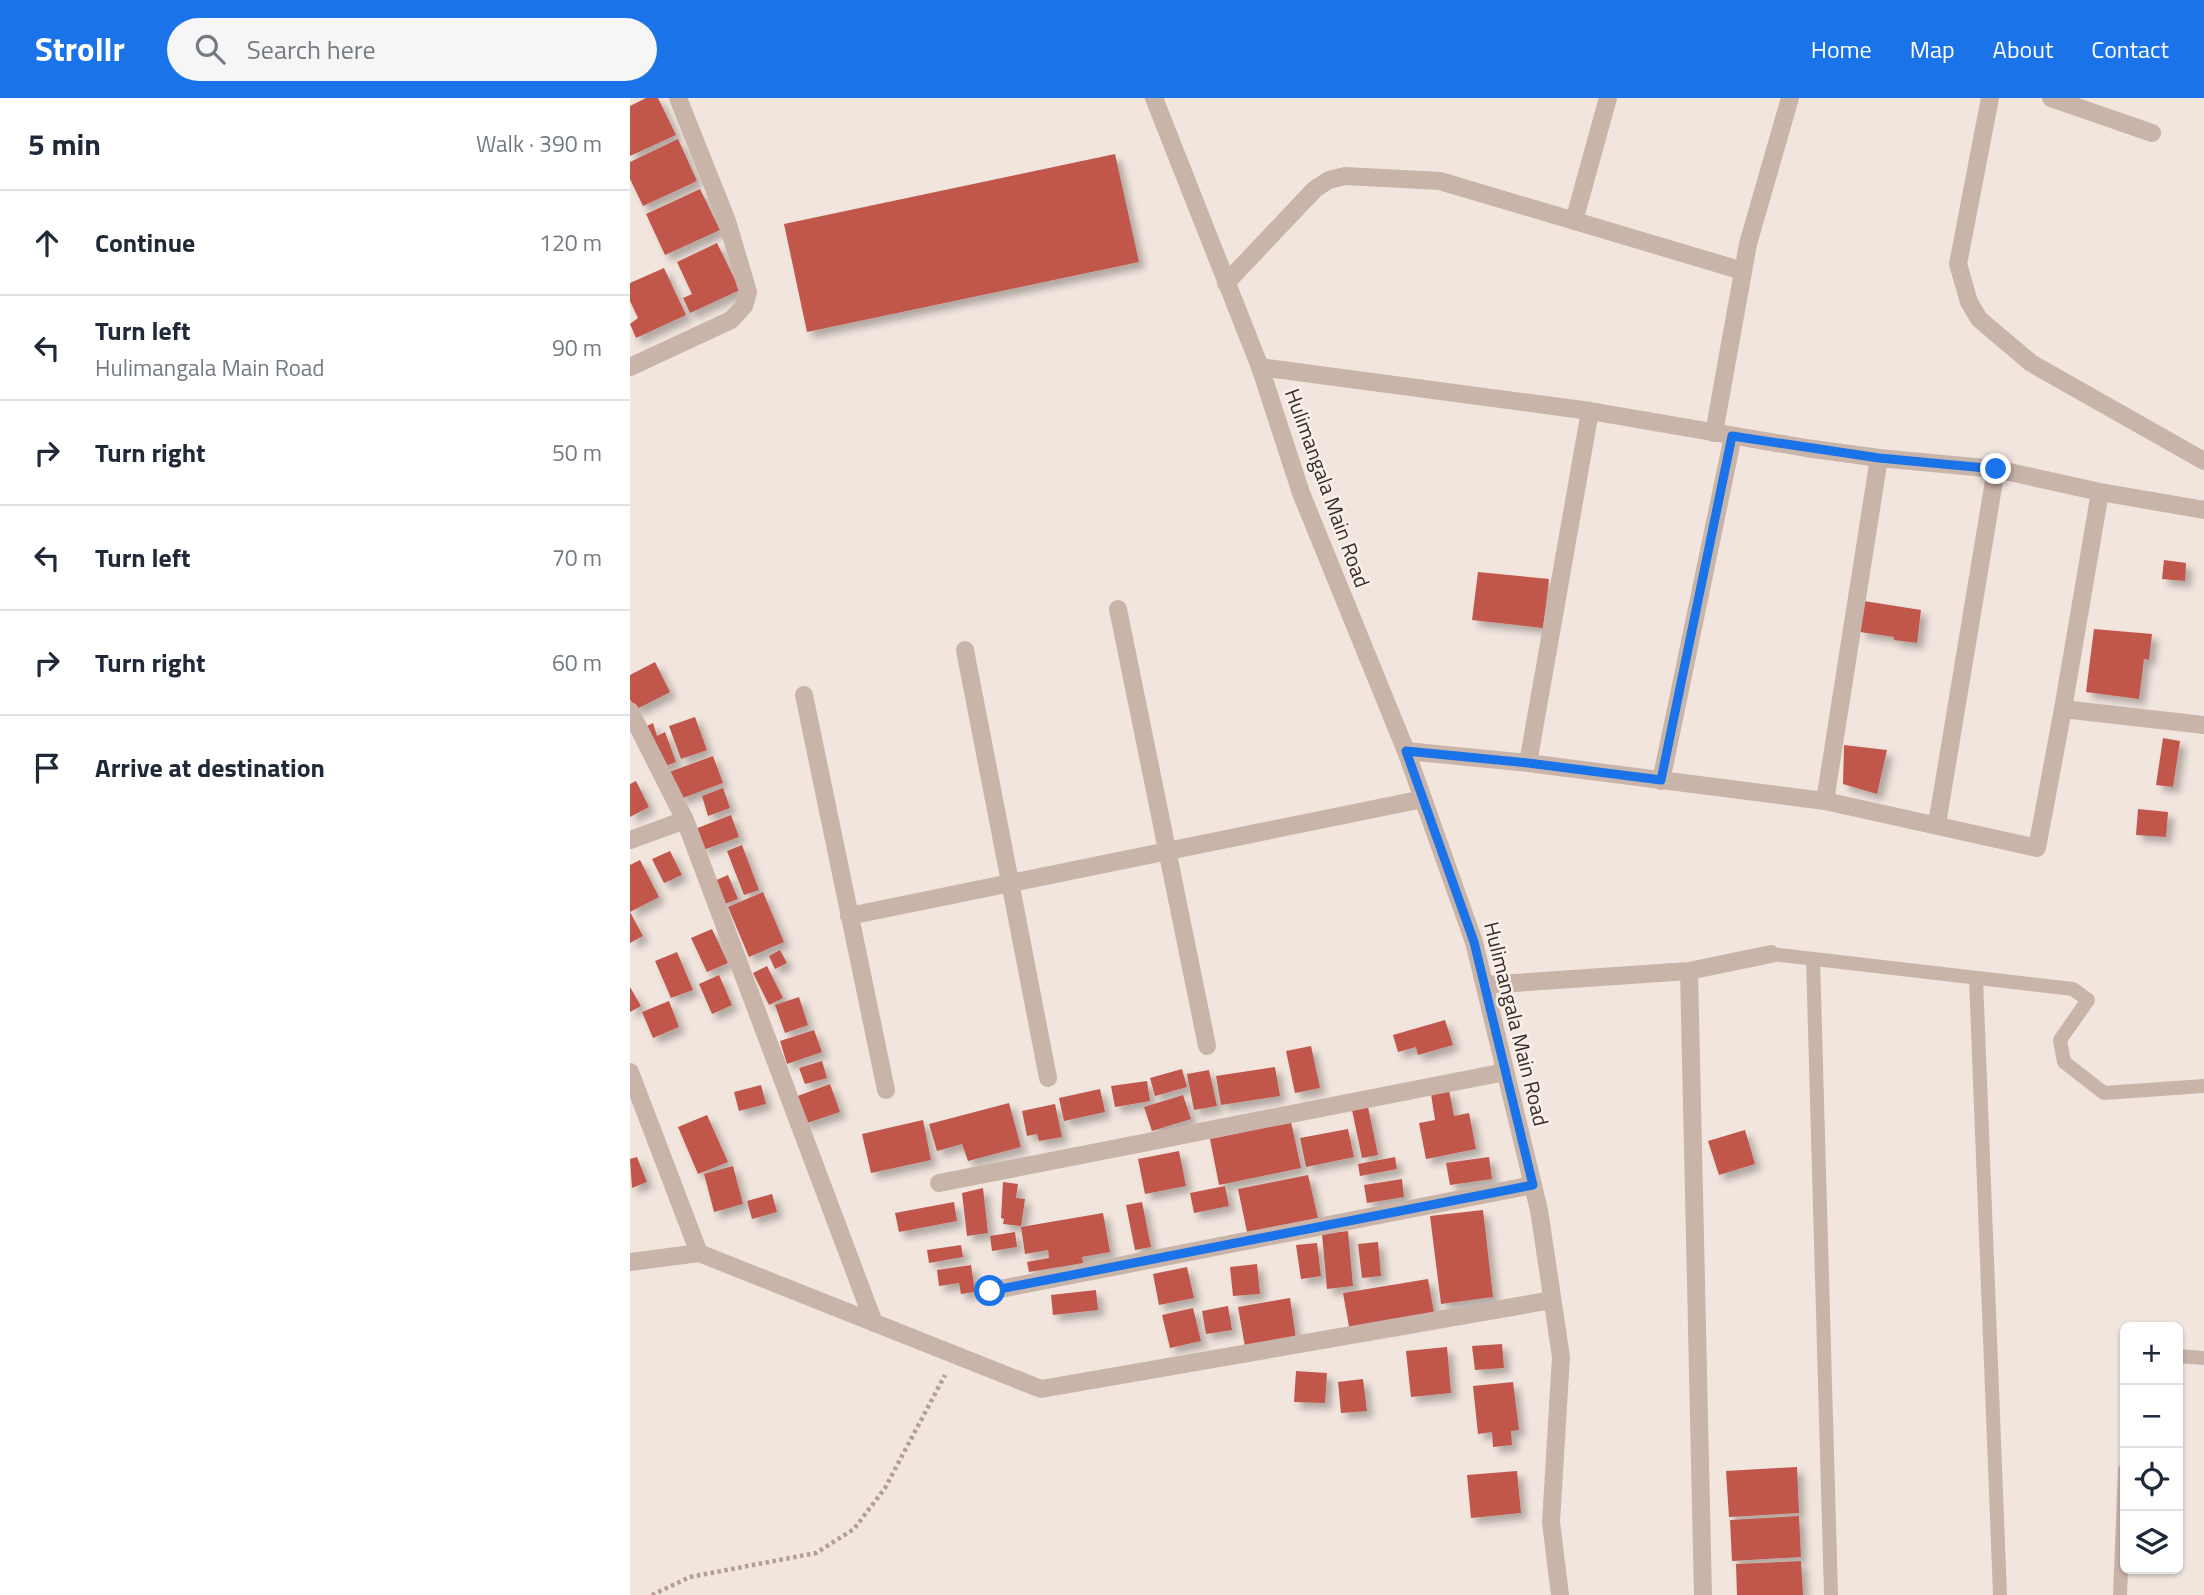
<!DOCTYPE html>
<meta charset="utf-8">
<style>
:root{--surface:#fff;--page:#f6f6f7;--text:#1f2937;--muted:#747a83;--line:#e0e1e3;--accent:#1a73e8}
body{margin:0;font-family:"Titillium Web",sans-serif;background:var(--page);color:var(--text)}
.controls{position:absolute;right:21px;bottom:21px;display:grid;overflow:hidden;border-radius:10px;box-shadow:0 2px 5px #0004}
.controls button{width:63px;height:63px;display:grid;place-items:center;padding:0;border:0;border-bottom:2px solid var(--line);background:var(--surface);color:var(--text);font:35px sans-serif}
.stop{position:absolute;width:21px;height:21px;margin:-16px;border:5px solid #1a73e8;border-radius:50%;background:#fff}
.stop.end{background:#1a73e8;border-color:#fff;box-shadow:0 2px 7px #0008}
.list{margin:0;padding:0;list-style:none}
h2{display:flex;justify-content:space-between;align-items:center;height:91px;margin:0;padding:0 28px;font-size:30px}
h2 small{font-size:23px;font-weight:400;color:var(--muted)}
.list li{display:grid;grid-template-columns:46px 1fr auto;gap:21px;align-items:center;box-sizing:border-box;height:105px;padding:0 28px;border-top:2px solid var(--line)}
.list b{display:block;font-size:26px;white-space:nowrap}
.list p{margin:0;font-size:23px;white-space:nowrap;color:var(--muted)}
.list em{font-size:23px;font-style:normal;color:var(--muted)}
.icon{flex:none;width:38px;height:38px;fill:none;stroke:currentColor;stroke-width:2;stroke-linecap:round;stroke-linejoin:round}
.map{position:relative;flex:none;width:1574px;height:1497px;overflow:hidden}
header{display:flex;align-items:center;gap:42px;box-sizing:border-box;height:98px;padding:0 35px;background:var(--accent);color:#fff}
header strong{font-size:33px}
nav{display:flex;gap:38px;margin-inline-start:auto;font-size:24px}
.search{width:490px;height:63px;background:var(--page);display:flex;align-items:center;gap:18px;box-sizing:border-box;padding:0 24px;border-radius:38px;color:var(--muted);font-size:26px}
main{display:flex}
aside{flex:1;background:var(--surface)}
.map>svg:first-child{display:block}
.building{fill:#c1574c;filter:url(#shadow)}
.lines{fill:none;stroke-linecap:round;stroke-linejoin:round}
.path{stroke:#b59d94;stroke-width:4.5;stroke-dasharray:3.5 3.5;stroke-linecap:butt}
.service{stroke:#c9b4aa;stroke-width:14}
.minor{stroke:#c9b4aa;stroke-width:18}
.tertiary{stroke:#c9b4aa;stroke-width:18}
.route{stroke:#1a73e8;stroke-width:9}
.labels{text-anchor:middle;stroke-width:5;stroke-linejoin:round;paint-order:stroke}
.street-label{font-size:21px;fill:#372c29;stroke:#f9f0ea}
</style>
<header>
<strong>Strollr</strong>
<div class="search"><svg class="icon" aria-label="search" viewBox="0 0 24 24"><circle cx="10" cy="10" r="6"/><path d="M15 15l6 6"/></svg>Search here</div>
<nav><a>Home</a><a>Map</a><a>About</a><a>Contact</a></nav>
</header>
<main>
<aside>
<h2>5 min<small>Walk · 390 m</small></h2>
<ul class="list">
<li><svg class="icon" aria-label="ahead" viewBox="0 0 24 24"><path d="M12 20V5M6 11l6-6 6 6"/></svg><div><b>Continue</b></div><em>120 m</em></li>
<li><svg class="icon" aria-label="left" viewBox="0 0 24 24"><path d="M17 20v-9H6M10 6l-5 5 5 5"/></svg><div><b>Turn left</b><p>Hulimangala Main Road</p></div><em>90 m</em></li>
<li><svg class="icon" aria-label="right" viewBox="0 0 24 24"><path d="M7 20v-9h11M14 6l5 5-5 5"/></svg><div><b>Turn right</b></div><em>50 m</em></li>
<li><svg class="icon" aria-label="left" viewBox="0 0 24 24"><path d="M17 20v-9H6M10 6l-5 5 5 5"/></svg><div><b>Turn left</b></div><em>70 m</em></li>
<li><svg class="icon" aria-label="right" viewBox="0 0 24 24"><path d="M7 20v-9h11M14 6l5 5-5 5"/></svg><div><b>Turn right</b></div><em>60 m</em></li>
<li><svg class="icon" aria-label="arrive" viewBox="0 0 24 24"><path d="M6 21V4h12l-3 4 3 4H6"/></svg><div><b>Arrive at destination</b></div></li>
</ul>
</aside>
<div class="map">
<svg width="1574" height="1497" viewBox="0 0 1574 1497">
<defs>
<filter id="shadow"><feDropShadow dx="6" dy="6" stdDeviation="3.5" flood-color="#0004"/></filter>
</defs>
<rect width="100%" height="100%" fill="#f1e5de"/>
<path class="building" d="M16 0H28L46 37 0 58V8Z
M48 41 67 83 13 108 0 81V64Z
M485 56 509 164 177 234 154 126Z
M70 91 90 132 35 157 16 116Z
M87 145 110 192 60 215 53 200 62 196 47 164Z
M34 170 56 217 6 240 0 226 8 220 0 203V185Z
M1534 462 1556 465 1555 483 1532 481Z
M848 474 919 481 913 530 842 522Z
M1234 503 1291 512 1287 545 1264 542V539L1230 534Z
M1464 531 1522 536 1519 562 1514 561 1509 601 1456 594Z
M25 564 40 594 5 612 0 601V577Z
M65 619 77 652 51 661 39 628Z
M23 625 27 638 35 634 46 664 30 670 15 629Z
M1533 640 1550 643 1543 689 1526 687Z
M1214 647 1257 652 1247 696 1213 686Z
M83 658 93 685 50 701 39 674Z
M6 683 19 709 0 719V686Z
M93 690 100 710 78 718 72 698Z
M1508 711 1538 714 1536 739 1506 737Z
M101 717 109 739 73 752 65 731Z
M112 747 129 792 114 797 97 753Z
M40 753 52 777 34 785 22 761Z
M10 762 29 799 0 814V767Z
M98 777 108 801 92 807 82 784Z
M133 794 154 844 119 859 98 809Z
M0 814 13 838 0 845Z
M82 831 98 865 77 874 61 840Z
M150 852 157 865 145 871 139 858Z
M47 854 63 892 41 900 25 863Z
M137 868 153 900 139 907 123 875Z
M89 877 102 907 82 916 69 886Z
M0 889 11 908 0 914Z
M169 899 178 927 155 935 145 907Z
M39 903 49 929 23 940 12 914Z
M815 922 823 947 788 957 786 949 768 954 763 937Z
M184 932 192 954 157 966 150 943Z
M681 948 690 990 665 995 656 953Z
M192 963 197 980 175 986 169 970Z
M645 969 650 998 591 1007 586 978Z
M552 971 557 989 525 998 520 980Z
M579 972 587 1008 564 1012 557 976Z
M517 983 520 1003 485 1009 481 988Z
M200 986 210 1014 174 1026 165 999Z
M131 987 136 1006 109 1013 104 994Z
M470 991 475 1014 434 1023 429 1000Z
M819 992 824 1018 839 1015 846 1051 796 1061 789 1025 805 1022 801 996Z
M553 997 561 1021 522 1033 514 1009Z
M379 1005 391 1049 338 1063 332 1046 307 1053 299 1026Z
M425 1006 432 1039 409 1043 407 1036 397 1038 392 1013Z
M738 1009 748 1057 732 1060 722 1012Z
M77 1017 98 1064 68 1076 48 1029Z
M293 1022 301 1062 241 1075 232 1036Z
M661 1024 671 1070 589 1087 580 1041Z
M718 1031 724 1059 676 1069 670 1040Z
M1115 1032 1125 1066 1089 1077 1078 1043Z
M549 1053 556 1088 515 1096 508 1061Z
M7 1059 17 1084 2 1090 0 1061Z
M765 1059 767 1071 730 1078 728 1066Z
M859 1059 862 1081 820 1087 816 1065Z
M103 1068 113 1106 84 1114 74 1076Z
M678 1077 688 1120 617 1134 608 1091Z
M772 1081 774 1099 737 1105 734 1087Z
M373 1084 388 1086 386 1100 395 1101 391 1128 373 1126 374 1121 371 1120Z
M595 1088 599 1108 564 1115 560 1095Z
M353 1090 358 1135 337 1138 332 1095Z
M142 1096 147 1114 122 1121 117 1103Z
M324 1104 327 1123 269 1134 265 1115Z
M512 1104 521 1149 505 1152 496 1107Z
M853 1112 863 1199 811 1206 800 1118Z
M473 1115 480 1154 452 1159 453 1165 399 1174 397 1164 419 1160 418 1152 395 1156 391 1129Z
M718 1133 723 1188 697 1191 692 1136Z
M385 1134 387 1149 362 1153 360 1138Z
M748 1144 751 1178 732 1180 728 1146Z
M687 1145 691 1178 671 1181 666 1147Z
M331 1147 333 1159 299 1165 297 1152Z
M627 1166 630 1196 603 1198 600 1169Z
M341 1167 345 1194 331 1196 329 1185 309 1188 307 1172Z
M557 1169 564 1200 529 1207 523 1176Z
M798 1181 805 1220 720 1234 713 1195Z
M466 1192 468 1212 423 1217 421 1197Z
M660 1200 666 1241 615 1249 608 1209Z
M598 1208 602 1232 576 1236 572 1213Z
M563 1210 571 1243 540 1250 532 1217Z
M872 1246 874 1270 845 1272 842 1248Z
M817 1249 821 1295 781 1299 776 1253Z
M666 1273 697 1275 695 1305 664 1304Z
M733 1281 737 1313 711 1315 708 1284Z
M883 1284 889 1332 881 1333 882 1347 863 1349 862 1334 848 1336 843 1288Z
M1167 1369 1169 1415 1099 1419 1096 1373Z
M887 1373 891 1415 841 1420 837 1377Z
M1169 1418 1171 1459 1102 1463 1100 1422Z
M1171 1463 1173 1497H1107L1106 1466Z"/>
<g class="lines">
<path class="path" d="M22 1497 60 1479 186 1455 224 1431 255 1390 315 1277"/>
<path class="service" d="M1141 856 1443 891 1458 902 1430 942 1434 964 1474 995 1574 988
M1183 861 1201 1497
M1346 880 1370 1497
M1548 1258 1574 1260
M1490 1497 1495 1372"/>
<path class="minor" d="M1360 0 1328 166 1339 204 1349 221 1401 265 1574 363
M1421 0 1522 35
M944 123 978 0
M596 185 685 91 699 82 715 78 810 83 1113 173
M0 269 101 222 114 208 118 194 97 123 48 0
M630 269 960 313 1176 350 1249 360 1366 371 1470 394 1574 412
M1084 335 1118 146 1160 0
M488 511 577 948
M335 552 418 980
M174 597 256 992
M1433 611 1470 394
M0 613 55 722 244 1225
M776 653 898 665 1195 703 1407 750 1433 611 1574 627
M898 665 960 313
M1031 683 1103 338
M1195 703 1249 360
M1307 726 1366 371
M0 742 55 722
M219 818 793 701
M1059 873 1073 1497
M855 887 1059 873 1141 856
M0 974 69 1155
M309 1085 875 974
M0 1164 69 1155 411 1291 922 1202
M360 1193 903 1087"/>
<path class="tertiary" d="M524 0 630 269 671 395 776 653 844 844 909 1112 931 1259 921 1424 930 1497"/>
</g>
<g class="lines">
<path class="route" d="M360 1193 903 1087 844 844 776 653 898 665 1031 682 1102 338 1249 360 1366 371"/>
</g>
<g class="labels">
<g class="street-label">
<text transform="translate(697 390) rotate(70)" y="7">Hulimangala Main Road</text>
<text transform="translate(886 926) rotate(76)" y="7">Hulimangala Main Road</text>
</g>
</g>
</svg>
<div class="controls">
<button>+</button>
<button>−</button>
<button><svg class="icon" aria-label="locate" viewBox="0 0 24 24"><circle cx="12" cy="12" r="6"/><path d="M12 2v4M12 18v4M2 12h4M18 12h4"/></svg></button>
<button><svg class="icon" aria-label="layers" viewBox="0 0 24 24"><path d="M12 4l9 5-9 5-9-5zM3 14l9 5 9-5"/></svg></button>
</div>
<div class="stop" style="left:360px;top:1193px"></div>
<div class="stop end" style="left:1366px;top:371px"></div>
</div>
</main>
